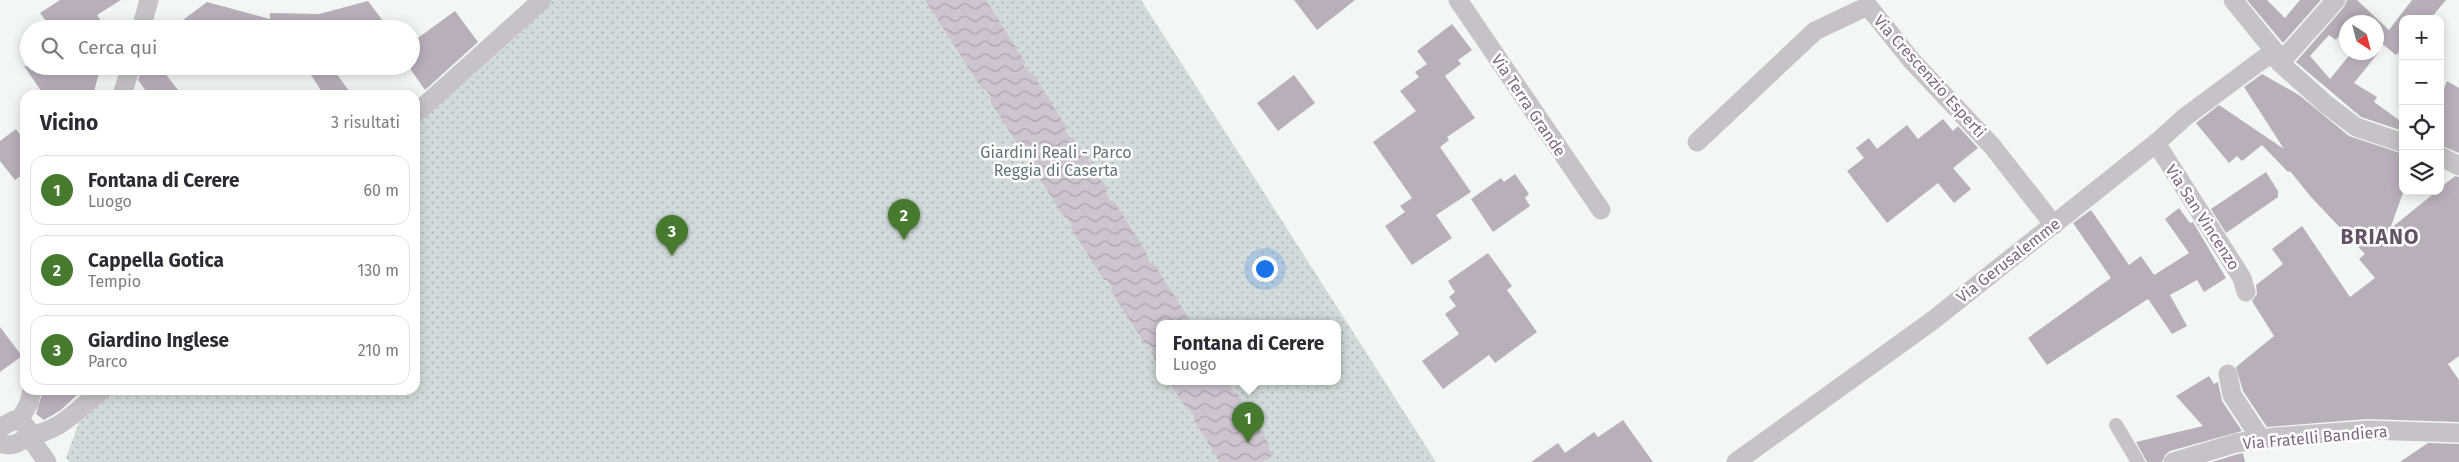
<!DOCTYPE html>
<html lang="it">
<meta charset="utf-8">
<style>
:root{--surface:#fff;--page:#f7f7f7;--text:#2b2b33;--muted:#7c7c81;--line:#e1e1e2;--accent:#467b2f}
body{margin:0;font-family:"Fira Sans",sans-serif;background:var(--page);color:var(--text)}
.controls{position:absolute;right:15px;top:15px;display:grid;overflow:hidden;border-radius:10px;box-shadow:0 2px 12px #0003}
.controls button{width:45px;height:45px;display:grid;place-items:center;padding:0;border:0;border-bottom:1px solid var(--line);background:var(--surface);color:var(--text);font:25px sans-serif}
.compass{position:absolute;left:2339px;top:15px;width:45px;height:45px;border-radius:50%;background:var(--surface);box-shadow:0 2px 12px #0003;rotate:144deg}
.you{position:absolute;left:1264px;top:268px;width:18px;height:18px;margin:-12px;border:4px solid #fff;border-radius:50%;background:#1a73e8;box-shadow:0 0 0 8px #1a73e833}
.badge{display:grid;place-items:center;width:32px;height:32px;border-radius:50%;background:var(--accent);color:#fff;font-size:16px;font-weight:700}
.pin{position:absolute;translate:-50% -41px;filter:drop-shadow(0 1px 2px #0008)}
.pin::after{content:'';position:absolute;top:26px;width:18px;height:15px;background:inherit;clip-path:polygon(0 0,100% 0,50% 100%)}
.popup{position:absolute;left:1156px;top:320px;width:185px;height:65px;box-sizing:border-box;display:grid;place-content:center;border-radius:10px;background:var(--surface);filter:drop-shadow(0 1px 4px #0005);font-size:16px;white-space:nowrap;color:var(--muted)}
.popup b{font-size:19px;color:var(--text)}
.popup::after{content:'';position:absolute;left:50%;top:100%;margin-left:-10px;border:10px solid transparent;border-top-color:var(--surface)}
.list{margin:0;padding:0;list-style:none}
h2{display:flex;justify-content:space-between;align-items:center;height:65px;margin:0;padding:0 20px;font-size:21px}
h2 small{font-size:16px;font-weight:400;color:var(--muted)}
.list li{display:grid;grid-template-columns:32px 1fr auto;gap:15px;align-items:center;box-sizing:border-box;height:70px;margin:0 10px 10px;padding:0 10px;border:1px solid var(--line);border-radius:15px}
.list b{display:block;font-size:19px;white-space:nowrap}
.list p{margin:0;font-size:16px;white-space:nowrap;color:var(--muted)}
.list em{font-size:16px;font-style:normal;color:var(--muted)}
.icon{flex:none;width:28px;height:28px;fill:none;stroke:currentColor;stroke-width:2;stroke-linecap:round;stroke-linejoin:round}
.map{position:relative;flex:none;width:2459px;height:462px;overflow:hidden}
.search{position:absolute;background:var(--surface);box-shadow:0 2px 12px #0003;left:20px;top:20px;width:400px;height:55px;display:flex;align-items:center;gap:12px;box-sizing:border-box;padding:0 18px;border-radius:28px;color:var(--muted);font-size:19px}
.panel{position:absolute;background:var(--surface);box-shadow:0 2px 12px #0003;left:20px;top:90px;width:400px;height:305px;border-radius:15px}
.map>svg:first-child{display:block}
.park{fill:url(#park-dots);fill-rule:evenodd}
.water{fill:url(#water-waves)}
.building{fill:#b9afbb}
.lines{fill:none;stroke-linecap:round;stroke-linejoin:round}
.pedestrian{stroke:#c7c1c8;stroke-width:14}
.minor{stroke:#c7c1c8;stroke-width:19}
.labels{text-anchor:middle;stroke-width:5;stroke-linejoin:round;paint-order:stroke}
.street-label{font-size:16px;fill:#7f6683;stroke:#fff}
.park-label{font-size:16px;fill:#64757a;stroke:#fff}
.district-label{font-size:21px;font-weight:bold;letter-spacing:1px;fill:#655368;stroke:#fff}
</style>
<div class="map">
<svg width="2459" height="462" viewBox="0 0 2459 462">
<defs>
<pattern id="park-dots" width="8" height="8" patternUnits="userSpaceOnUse" patternTransform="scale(1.25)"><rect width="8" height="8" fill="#d2dbdb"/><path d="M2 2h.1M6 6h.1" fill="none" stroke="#b0b5b7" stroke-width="1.8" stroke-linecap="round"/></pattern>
<pattern id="water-waves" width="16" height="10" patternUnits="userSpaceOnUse" patternTransform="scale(1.25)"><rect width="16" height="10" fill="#cdc4d0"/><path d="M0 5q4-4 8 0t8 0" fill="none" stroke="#aca3ae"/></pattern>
</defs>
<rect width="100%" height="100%" fill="#f2f6f4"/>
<path class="park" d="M553 0H1141L1436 462H69L66 458 81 417 112 390H415V122ZM1159 324H1337V382H1159Z"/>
<path class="water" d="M925 0H986L1025 62 1024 66 1029 73 1033 74 1066 126 1065 130 1070 137 1074 138 1107 189 1106 193 1110 200 1114 201 1147 253 1146 256 1150 263 1154 264 1188 317 1190 324H1159V367L1153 356 1154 352 1149 345 1144 343 1111 291 1112 287 1107 280H1104L1071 228 1072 225 1067 217H1064L1031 165 1032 161 1027 154 1023 153 990 101 991 97 986 90 982 89Z
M1169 382H1229L1233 392 1237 393 1269 444 1268 448 1273 455 1262 462H1220L1194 420V416L1190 409 1186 408Z"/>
<path class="building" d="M60 0H121L97 15 107 29H52L40 13Z
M1294 0H1355L1317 30Z
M2247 0H2267L2285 18 2300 0H2321L2283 43Z
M2347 0H2357L2389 30 2412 0H2446L2430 19H2403V48L2396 55 2376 39V22H2346V26L2336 40 2329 35 2310 56 2330 79 2352 52H2379L2354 83 2377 97 2374 102 2403 123V131L2361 117 2296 62 2344 7Z
M368 1 389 29H171L207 2 270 19V13L319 14Z
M455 11 478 42 425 90 411 70V43Z
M1452 24 1472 50 1458 60 1461 64 1445 76 1475 118 1447 137 1449 140 1440 147 1471 192 1436 215 1452 238 1412 265 1385 226 1405 212 1400 206 1412 198 1373 142 1416 111 1400 91 1419 77 1415 72 1427 64 1417 51Z
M24 66H101L93 95H44Z
M142 66H166L164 72 182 95H149L138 80Z
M320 66H331L352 95H324L309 72Z
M2262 74 2299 95 2349 136 2403 154V193L2390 229 2437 191H2440V188L2455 176 2459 177V356L2448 364 2459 380V422L2367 419 2267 427 2243 391 2236 367 2274 336 2252 301 2257 294 2256 285 2283 264 2272 249 2302 226 2350 297 2375 278 2359 259 2365 254 2311 197 2290 171 2288 172 2262 145 2242 161 2237 156 2229 163 2196 123 2219 105 2284 149 2244 87Z
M1294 75 1315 103 1278 131 1257 103Z
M2447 81 2459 88V153L2440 145V99Z
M1943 119 1953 131 1958 126 1978 148 1953 168 1971 189 1954 203 1938 183 1887 223 1847 171 1864 158 1856 148 1869 138 1877 149 1907 125 1918 139Z
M16 129 25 141V173L15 180 0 161V141Z
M2266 172 2278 191V197L2226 233 2211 209Z
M1515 174 1529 194 1525 198 1530 206 1493 232 1471 199 1501 178 1504 182Z
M2179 208 2190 223 2193 222 2226 278 2204 292 2197 280 2170 295 2187 326 2172 334 2148 299 2047 365 2028 338 2111 278 2073 223 2091 210 2129 265 2141 256 2154 275 2189 253 2165 219Z
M1488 253 1512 286 1507 290 1537 332 1495 363 1489 355 1443 389 1422 361 1459 334 1445 314 1456 306 1449 297 1455 292 1448 281Z
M0 327 22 356 0 372Z
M2209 376 2214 384 2218 382 2222 401 2242 431 2170 451 2165 455 2162 462H2147L2136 442 2203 426 2176 396Z
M43 390H82L61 410 44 420 36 414Z
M1623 420 1653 462H1531L1558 443 1565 453 1594 432 1598 437Z
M2428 443 2459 444V462H2400Z
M2243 453 2245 462H2212L2238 454Z"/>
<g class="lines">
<path class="pedestrian" d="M2116 425 2138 462"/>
<path class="minor" d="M1458 0 1601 210
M2233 0 2276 53 2280 63 2327 105 2356 127 2403 143
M141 29 149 0
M2280 63 2336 0
M122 95 131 66
M415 114 542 0
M1697 142 1815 31 1868 6 1912 61 1992 146 2054 225
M2156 143 2242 278 2246 292
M2440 156 2459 166
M2228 374 2232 395 2261 439
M19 421 29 403 32 390
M0 428 14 420 23 423 29 431C25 442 10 449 0 442
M28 435C59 433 78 409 102 390
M28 435 47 462
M1736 462 1932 321 2156 143 2185 117 2263 59 2276 53
M2173 462 2236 443 2275 437 2368 430 2459 433"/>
</g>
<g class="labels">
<g class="street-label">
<text transform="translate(1930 76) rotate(48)" y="6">Via Crescenzio Esperti</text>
<text transform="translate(1529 105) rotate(56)" y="6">Via Terra Grande</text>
<text transform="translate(2203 217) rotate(57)" y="6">Via San Vincenzo</text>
<text transform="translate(2008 260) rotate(-38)" y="6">Via Gerusalemme</text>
<text transform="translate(2315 437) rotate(-5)" y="6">Via Fratelli Bandiera</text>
</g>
<g class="park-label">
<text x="1056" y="158">Giardini Reali - Parco<tspan x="1056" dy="18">Reggia di Caserta</tspan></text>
</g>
<g class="district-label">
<text x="2380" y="244">BRIANO</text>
</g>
</g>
</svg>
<div class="controls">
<button>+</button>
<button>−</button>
<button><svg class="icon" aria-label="locate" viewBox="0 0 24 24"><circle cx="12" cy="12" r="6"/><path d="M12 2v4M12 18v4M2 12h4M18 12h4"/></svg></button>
<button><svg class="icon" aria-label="layers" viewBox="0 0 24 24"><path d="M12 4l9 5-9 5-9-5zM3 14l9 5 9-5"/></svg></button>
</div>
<svg class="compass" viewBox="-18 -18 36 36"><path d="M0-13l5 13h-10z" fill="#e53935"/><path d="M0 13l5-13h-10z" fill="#7c7c81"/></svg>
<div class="you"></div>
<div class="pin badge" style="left:1248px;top:443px">1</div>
<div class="popup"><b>Fontana di Cerere</b>Luogo</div>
<div class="pin badge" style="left:904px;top:240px">2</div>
<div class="pin badge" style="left:672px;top:256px">3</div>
<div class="search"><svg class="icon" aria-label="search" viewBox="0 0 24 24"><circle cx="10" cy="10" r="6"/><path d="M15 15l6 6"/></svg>Cerca qui</div>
<section class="panel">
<h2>Vicino<small>3 risultati</small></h2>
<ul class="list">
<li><span class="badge">1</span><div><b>Fontana di Cerere</b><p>Luogo</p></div><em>60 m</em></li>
<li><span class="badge">2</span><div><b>Cappella Gotica</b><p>Tempio</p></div><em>130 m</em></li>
<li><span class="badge">3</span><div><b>Giardino Inglese</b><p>Parco</p></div><em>210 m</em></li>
</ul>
</section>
</div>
